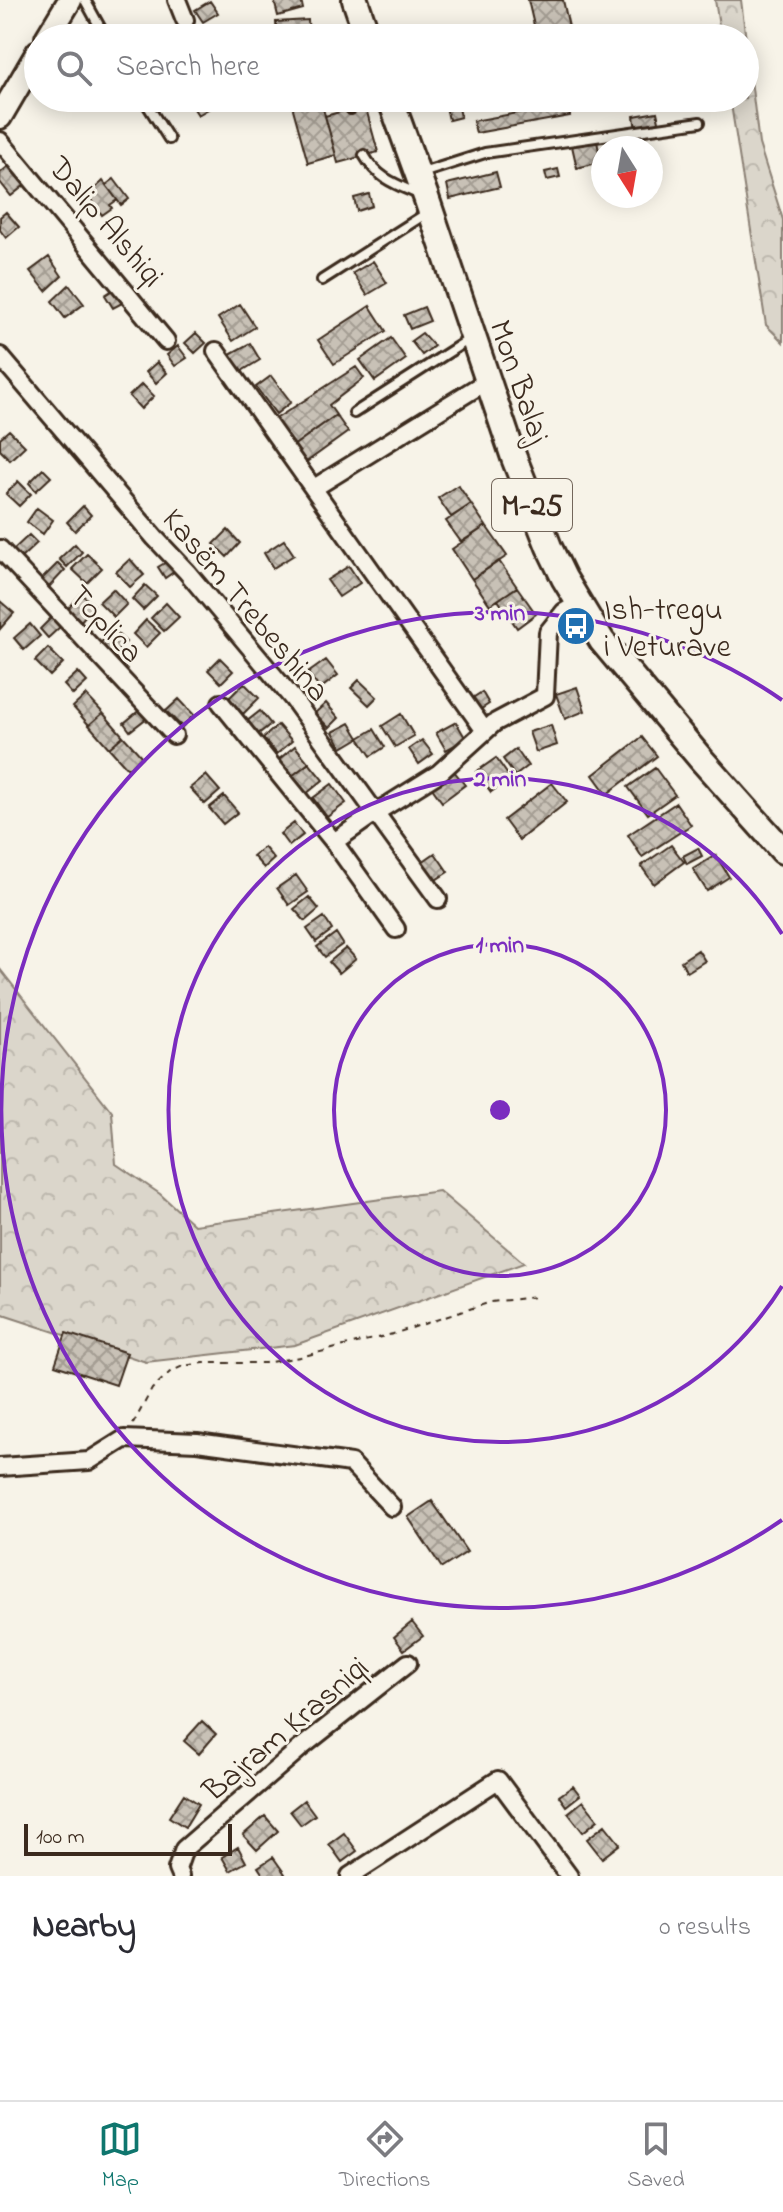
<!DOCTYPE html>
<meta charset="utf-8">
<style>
:root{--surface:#fff;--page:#f2f2f3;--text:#2b2b33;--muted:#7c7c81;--line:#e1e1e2;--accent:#0f766e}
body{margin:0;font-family:"Indie Flower",sans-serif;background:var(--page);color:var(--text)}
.compass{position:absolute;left:591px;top:136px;width:72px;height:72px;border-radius:50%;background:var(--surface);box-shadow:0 4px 20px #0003;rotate:169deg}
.scale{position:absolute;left:24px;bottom:20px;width:208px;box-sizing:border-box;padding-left:8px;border:4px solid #3b2a1e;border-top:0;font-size:22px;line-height:28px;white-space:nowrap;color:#3b2a1e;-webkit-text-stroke:6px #f7f3e8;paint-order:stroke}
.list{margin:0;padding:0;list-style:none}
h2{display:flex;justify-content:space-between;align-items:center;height:104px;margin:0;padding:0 32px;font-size:34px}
h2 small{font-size:26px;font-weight:400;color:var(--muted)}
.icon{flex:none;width:44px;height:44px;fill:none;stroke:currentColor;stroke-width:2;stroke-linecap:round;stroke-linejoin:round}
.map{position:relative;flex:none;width:783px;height:1876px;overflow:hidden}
.search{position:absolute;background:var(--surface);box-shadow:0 4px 20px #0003;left:24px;right:24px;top:24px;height:88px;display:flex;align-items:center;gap:20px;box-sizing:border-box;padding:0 28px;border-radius:44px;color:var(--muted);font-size:30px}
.sheet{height:224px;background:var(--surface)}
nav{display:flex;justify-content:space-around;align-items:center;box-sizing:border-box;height:112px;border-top:2px solid var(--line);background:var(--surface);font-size:22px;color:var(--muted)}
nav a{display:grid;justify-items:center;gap:4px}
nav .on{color:var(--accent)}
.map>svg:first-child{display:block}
.forest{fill:url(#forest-crowns);stroke:#8b8074;stroke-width:2}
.building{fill:url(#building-cross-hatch);stroke:#3b2a1e;stroke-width:2}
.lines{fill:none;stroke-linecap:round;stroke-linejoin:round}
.lane-casing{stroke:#3b2a1e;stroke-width:14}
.street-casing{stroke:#3b2a1e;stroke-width:22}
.secondary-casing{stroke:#3b2a1e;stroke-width:28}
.primary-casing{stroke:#3b2a1e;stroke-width:30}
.path{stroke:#3b2a1e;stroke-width:2;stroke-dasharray:6 6;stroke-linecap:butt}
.lane{stroke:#f7f3e8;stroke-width:8}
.street{stroke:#f7f3e8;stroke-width:16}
.secondary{stroke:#f7f3e8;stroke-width:22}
.primary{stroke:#f7f3e8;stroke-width:24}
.ring{fill:none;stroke:#7b2cbf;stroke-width:4}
.labels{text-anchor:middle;stroke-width:6;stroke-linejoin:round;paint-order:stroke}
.shield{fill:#f7f3e8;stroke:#73665b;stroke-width:2}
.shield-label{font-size:30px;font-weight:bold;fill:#3b2a1e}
.street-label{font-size:32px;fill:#3b2a1e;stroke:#f7f3e8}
.poi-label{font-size:32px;fill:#3b2a1e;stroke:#f7f3e8;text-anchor:start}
.centre{fill:#7b2cbf;stroke:#f7f3e8;stroke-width:4}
.ring-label{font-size:24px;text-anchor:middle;font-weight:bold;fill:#7b2cbf;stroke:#f7f3e8;stroke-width:6;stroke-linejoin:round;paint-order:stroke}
</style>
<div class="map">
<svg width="783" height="1876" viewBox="0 0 783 1876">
<defs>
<pattern id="forest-crowns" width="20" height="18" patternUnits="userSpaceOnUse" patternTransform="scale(2)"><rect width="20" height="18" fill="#dbd6cb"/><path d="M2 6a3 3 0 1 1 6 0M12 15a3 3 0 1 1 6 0" fill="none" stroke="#bdb8ae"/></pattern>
<pattern id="building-cross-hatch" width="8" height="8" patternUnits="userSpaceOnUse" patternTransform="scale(2)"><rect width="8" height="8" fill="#c8c1b6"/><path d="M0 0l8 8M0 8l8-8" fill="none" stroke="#a49d93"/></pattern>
</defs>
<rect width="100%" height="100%" fill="#f7f3e8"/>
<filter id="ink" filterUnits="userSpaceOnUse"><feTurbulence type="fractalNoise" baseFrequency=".0125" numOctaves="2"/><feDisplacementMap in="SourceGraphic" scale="16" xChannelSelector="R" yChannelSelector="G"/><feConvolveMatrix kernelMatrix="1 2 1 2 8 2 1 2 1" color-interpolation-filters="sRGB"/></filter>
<g filter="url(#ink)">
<path class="forest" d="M715 0H741L759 144 783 220V342L766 325 730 98H745V38H721Z
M0 969 112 1112 116 1164 160 1194 194 1225 439 1191 524 1263 295 1345 146 1362 0 1314Z"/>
<path class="building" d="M274 0H301L303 9 278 16Z
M528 0H563L569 27 536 34Z
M210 1 218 13 203 22 195 10Z
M308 20 309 38H277L276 22Z
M201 98H217L220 102 198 115 191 104Z
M290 98H320L336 155 308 163Z
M444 98H457L461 117 449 120Z
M568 104 570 116 476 133 473 121Z
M365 105 378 152 338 163 325 116Z
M657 112 660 126 636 130 634 116Z
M597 141 601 162 577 168 572 146Z
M10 165 25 185 11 196 0 182V173Z
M558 169 560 177 547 180 545 172Z
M496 172 500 187 450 199 447 184Z
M114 179 129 199 121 205 106 185Z
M103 181 117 200 110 205 112 208 102 215 88 195Z
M369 194 372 206 357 211 354 198Z
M6 212 19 227 6 238 0 230V217Z
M49 257 62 276 46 291 30 271Z
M373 261 387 283 367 295 353 273Z
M69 285 84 304 65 318 52 301Z
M116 288 124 302 113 308 105 295Z
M240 304 255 327 233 341 218 318Z
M370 306 386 331 334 364 318 340Z
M424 307 430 321 410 329 404 315Z
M196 333 206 343 195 353 185 343Z
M422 333 434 346 422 355 411 341Z
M391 338 406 359 375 381 360 360Z
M250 343 260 360 240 372 230 354Z
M178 346 187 358 175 366 167 355Z
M157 362 167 373 156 383 146 372Z
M356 367 364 378 329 405 336 415 293 446 274 420Z
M271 376 291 402 276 414 256 387Z
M142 384 154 396 141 409 129 396Z
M336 415 348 432 305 463 293 446Z
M9 430 25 446 10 460 0 450V438Z
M43 469 51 477 36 491 29 483Z
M18 481 31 494 19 506 6 494Z
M458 485 471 504 451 517 438 498Z
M471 504 486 526 461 542 446 521Z
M83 506 91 515 75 531 67 522Z
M37 508 53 520 43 534 27 522Z
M486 526 507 556 472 579 452 549Z
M228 530 240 543 227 557 214 544Z
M29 535 37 543 21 558 13 550Z
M284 540 294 555 273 568 264 553Z
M75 544 82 552 67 567 59 559Z
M87 554 102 568 87 583 72 569Z
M130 559 144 575 130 587 116 572Z
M168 561 175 571 165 578 158 567Z
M499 561 517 587 490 605 472 579Z
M58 563 65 570 49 587 41 580Z
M349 566 360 583 339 597 327 580Z
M145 585 157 596 143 610 132 599Z
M517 587 536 614 517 628 498 600Z
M113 589 127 604 114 617 99 602Z
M81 594 94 605 81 621 67 610Z
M0 601 14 613 0 629Z
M166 603 179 617 164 631 151 618Z
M52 617 61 626 48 638 40 629Z
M146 620 160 633 146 647 133 634Z
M30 624 40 636 24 650 14 638Z
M112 629 126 642 113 657 99 645Z
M48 648 63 663 50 676 35 661Z
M220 658 233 671 221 683 208 670Z
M326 660 338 675 320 689 308 673Z
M78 672 87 682 73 695 64 685Z
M359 680 377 697 369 705 351 688Z
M244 683 259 698 243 714 228 699Z
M577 687 585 711 565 719 556 694Z
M482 692 489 704 478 711 471 699Z
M86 695 103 713 89 725 73 707Z
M179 699 194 715 182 727 166 711Z
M326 703 339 718 329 728 315 713Z
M141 709 148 717 130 731 124 723Z
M260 711 271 724 257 735 246 722Z
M103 713 123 736 109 748 89 725Z
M401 714 414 736 395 747 382 726Z
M456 722 466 739 446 750 436 733Z
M350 723 359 738 342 748 333 732Z
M278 725 292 741 277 754 263 738Z
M551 725 557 745 536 752 529 732Z
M374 729 385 747 371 756 359 738Z
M123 736 142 757 128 769 109 748Z
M642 737 657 756 607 794 593 775Z
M422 740 433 754 419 764 409 749Z
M295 746 309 763 292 776 278 760Z
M516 749 528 766 515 776 503 759Z
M496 758 510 778 491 792 476 772Z
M309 763 323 780 306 794 292 776Z
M655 768 675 795 648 814 628 787Z
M454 771 465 785 442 802 432 788Z
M206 775 220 791 205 804 190 788Z
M552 783 567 802 519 840 504 820Z
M332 784 346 803 327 817 313 798Z
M224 796 238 812 223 824 209 808Z
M676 803 691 825 642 857 628 835Z
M294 823 303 835 289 846 280 834Z
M671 845 684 862 654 884 641 866Z
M264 847 274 859 264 868 253 856Z
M698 848 702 856 687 864 683 856Z
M435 853 448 872 434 881 422 862Z
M716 855 729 877 707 891 693 869Z
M296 875 308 892 289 905 277 888Z
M309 897 319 909 305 921 294 909Z
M324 917 332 930 316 942 307 929Z
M336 933 343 944 325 957 317 947Z
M346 948 356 959 339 973 329 962Z
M698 950 705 961 687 972 681 961Z
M66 1333 127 1353 116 1385 55 1365Z
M432 1501 467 1552 442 1568 408 1517Z
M412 1622 423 1636 404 1650 394 1637Z
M202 1721 216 1734 199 1754 184 1741Z
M573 1786 580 1795 566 1806 559 1796Z
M184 1794 199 1804 185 1827 169 1817Z
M304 1800 315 1815 301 1825 290 1811Z
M583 1801 598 1820 583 1832 568 1813Z
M265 1816 278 1831 257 1850 243 1835Z
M605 1825 620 1844 602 1858 587 1839Z
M344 1833 357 1851 342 1862 329 1844Z
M238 1847 246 1862 230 1871 222 1857Z
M273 1857 285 1874 282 1876H264L258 1867Z"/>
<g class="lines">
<defs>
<path id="lane" d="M85 0 106 38
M143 98 169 139
M351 109 357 98
M364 155C377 178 395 184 418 194
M422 173 485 153 700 122
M322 280 427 213
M354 413 471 338"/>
<path id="street" d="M177 0 185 20
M0 141 166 341
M216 351 485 731
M0 356 155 538 187 572 293 699 438 899
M314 488 487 381
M0 549 174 735
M221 703 334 842 396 929
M334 842 375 813 439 773 494 723 545 696 548 632 564 612 579 603
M0 1467 89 1461 124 1439 197 1442 351 1463 392 1507
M180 1876 177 1869 184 1849 303 1746 408 1663
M350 1876 498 1780 569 1876"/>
<path id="secondary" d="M47 38 70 0
M0 117 38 52"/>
<path id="primary" d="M355 0 368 38
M390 98 426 197 514 458 549 547 564 578 602 641 701 759 783 851"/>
</defs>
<use href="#lane" class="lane-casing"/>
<use href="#street" class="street-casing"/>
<use href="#secondary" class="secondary-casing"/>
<use href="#primary" class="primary-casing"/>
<path class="path" d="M133 1424 152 1389 170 1372 183 1366 204 1363H265L300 1357 393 1334 491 1302 535 1297"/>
<use href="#lane" class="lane"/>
<use href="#street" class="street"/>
<use href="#secondary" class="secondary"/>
<use href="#primary" class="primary"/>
</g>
</g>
<g class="ring">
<circle cx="500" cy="1110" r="166"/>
<path d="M782 1286A332 332 0 1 1 782 934"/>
<path d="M782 1520A498 498 0 1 1 782 700"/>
</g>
<defs>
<symbol id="bus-disc" viewBox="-11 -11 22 22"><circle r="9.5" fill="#1f6fb2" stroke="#f7f3e8"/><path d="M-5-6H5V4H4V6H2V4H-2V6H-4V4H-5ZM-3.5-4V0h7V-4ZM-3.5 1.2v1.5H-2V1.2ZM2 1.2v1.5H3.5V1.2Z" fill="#fff"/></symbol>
</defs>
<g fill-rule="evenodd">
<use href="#bus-disc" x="554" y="604" width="44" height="44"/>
</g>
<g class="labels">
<rect class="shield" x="492" y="479" width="80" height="52" rx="6"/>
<g class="shield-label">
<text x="532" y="515">M-25</text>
</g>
<g class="street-label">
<text transform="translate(107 221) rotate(50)" y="11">Dalip Alshiqi</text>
<text transform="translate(521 381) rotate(71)" y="11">Mon Balaj</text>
<text transform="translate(247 604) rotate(50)" y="11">Kasëm Trebeshina</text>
<text transform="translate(107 623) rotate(47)" y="11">Toplica</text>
<text transform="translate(285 1728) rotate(-40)" y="11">Bajram Krasniqi</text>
</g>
<g class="poi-label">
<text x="604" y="619">Ish-tregu<tspan x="604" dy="37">i Veturave</tspan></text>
</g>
</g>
<circle cx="500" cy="1110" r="12" class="centre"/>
<g class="ring-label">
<text x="500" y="620">3 min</text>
<text x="500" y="786">2 min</text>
<text x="500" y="952">1 min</text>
</g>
</svg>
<svg class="compass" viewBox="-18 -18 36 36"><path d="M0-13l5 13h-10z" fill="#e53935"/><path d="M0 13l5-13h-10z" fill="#7c7c81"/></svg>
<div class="scale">100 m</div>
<div class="search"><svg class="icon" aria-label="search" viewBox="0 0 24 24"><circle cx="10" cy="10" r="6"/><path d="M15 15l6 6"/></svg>Search here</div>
</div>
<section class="sheet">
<h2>Nearby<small>0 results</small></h2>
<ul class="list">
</ul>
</section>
<nav>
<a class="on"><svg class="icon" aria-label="map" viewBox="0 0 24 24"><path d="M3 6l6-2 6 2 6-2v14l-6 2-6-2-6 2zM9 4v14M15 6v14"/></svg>Map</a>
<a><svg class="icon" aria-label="directions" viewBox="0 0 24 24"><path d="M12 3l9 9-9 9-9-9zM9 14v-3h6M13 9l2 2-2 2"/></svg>Directions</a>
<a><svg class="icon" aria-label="saved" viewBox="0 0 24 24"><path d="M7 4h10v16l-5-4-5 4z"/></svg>Saved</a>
</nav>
